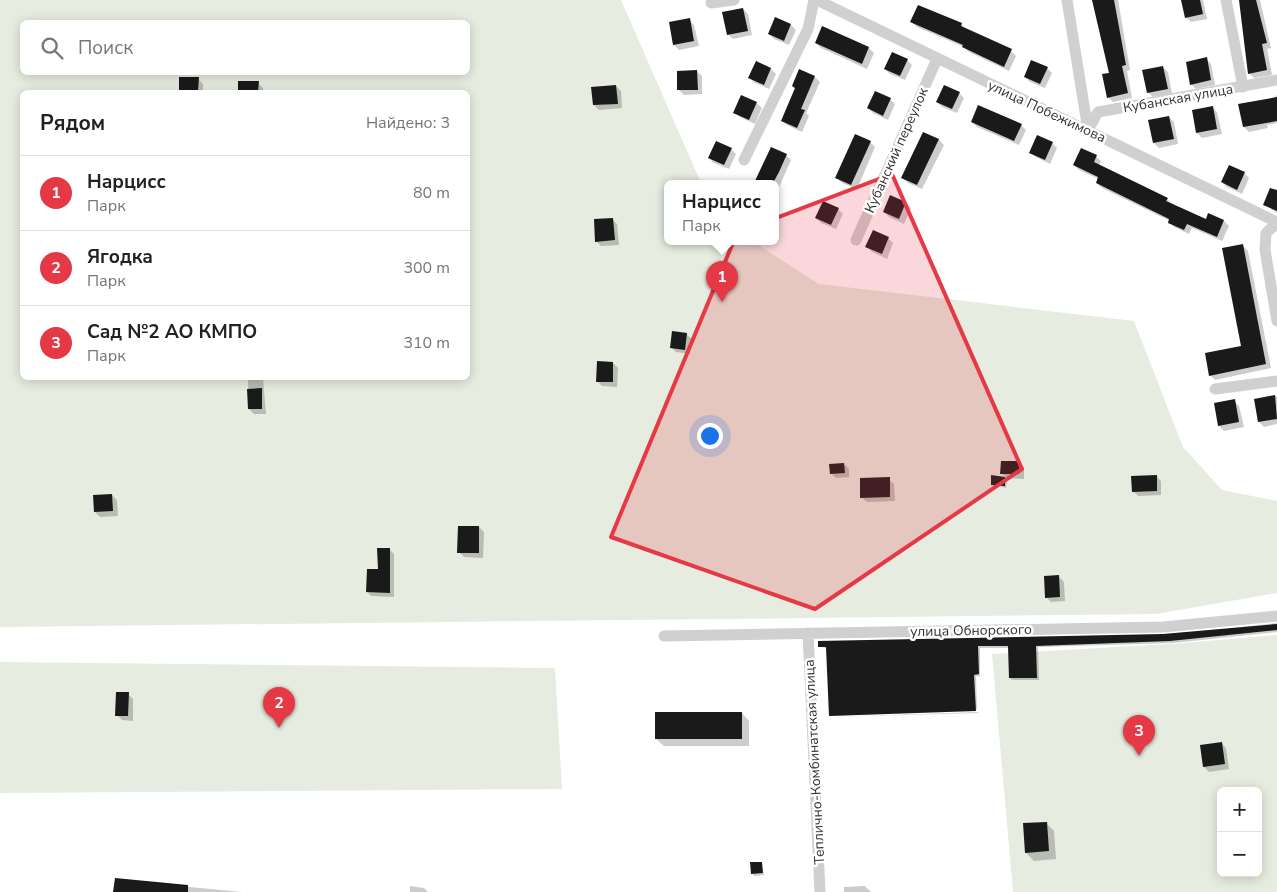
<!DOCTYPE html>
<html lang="ru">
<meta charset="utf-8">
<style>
:root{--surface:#fff;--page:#f6f6f6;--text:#222;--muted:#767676;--line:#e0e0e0;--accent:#e63946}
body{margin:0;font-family:"Nunito Sans",sans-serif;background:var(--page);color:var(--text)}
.controls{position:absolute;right:15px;bottom:15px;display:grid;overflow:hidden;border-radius:8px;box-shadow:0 2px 12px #0003}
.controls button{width:45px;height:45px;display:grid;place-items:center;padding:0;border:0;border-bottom:1px solid var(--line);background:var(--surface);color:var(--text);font:25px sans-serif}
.you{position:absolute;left:709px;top:435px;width:18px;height:18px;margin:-12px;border:4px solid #fff;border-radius:50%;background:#1a73e8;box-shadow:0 0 0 8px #1a73e833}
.badge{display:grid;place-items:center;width:32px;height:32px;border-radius:50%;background:var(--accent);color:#fff;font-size:16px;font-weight:700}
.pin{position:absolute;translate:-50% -41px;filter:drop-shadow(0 1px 2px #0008)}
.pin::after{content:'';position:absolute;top:26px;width:18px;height:15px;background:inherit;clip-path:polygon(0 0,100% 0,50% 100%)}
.popup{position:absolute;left:664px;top:180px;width:115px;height:65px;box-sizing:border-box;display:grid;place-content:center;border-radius:8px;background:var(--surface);filter:drop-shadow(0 1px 4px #0005);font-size:16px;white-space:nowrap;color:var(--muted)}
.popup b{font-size:19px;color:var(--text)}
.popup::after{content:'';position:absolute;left:50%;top:100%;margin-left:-10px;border:10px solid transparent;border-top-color:var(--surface)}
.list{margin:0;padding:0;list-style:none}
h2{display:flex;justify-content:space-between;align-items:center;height:65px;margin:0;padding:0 20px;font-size:21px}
h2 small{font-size:16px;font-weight:400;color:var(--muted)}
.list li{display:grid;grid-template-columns:32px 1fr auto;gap:15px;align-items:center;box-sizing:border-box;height:75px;padding:0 20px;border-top:1px solid var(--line)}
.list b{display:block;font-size:19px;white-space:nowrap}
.list p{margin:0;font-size:16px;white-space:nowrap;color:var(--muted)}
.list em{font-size:16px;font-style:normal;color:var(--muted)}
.icon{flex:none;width:28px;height:28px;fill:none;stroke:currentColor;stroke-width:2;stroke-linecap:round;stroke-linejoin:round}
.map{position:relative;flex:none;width:1277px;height:892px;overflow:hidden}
.search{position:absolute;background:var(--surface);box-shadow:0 2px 12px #0003;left:20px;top:20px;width:450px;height:55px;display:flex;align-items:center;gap:12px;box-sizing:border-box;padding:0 18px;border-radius:8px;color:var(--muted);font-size:19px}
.panel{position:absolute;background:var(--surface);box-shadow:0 2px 12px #0003;left:20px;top:90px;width:450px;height:290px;border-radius:8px}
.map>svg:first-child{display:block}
.green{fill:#e6ecdf;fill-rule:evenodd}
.shadow{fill:#0003}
.building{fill:#1a1a1a}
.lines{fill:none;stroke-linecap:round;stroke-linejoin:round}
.minor{stroke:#d0d0d0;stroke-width:11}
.marked{fill:#e63946;fill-opacity:0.2;stroke:#e63946;stroke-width:4;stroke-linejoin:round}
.labels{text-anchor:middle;stroke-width:5;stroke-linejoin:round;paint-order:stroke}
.street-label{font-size:14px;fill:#333;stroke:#fff}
</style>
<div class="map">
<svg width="1277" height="892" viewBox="0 0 1277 892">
<rect width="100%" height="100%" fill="#fff"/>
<path class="green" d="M0 0H621L701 183H668V241H752L819 284 1134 321 1183 447 1222 490 1277 501V593L1156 614 0 627ZM22 22H468V72H22ZM22 92H468V378H22Z
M1277 635V892H1013L992 654 1171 644ZM1221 791H1258V873H1221Z
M0 662 555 668 562 789 0 793Z"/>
<path class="shadow" d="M1094 0H1118L1130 70 1127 71 1132 98 1113 102 1108 97 1110 74Z
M1182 0H1203L1207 19 1191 22 1186 17Z
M1240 0H1260L1271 48 1267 49 1272 75 1254 78 1249 73Z
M743 9 748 14 752 35 733 39 728 34Z
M689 20 694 25 699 46 679 50 674 45 670 23Z
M912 22 961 24 966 30 1011 51 1016 56 1009 71 969 52 964 47 917 27Z
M791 25 796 30 789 45 774 39 769 34Z
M823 28 869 48 874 53 867 69 821 48 816 43Z
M1206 59 1211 64 1215 85 1196 89 1191 84Z
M907 60 912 65 905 80 890 74 885 69Z
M756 63 771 69 776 74 769 89 755 83 750 78Z
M1163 67 1168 72 1172 94 1153 97 1148 92Z
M1047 68 1052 73 1045 88 1030 82 1025 77Z
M697 71 702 76V94L684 95 679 90Z
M800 71 815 77 820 82 806 113 809 116 802 132 787 125 782 120 796 89 793 86Z
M181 78 198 79 203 84V92H180Z
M239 82 258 83 263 88V92H239Z
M616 86 621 91 622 108 599 110 594 105Z
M959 93 964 98 957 113 942 107 937 102Z
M1277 95V123L1267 125 1268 128 1249 132 1244 127Z
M742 97 756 103 762 108 755 124 740 117 735 112Z
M890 99 895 104 888 120 873 113 868 108Z
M1212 107 1217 112 1222 134 1202 138 1197 133Z
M1169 117 1174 122 1178 144 1159 148 1154 143Z
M972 122 1021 125 1026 130 1019 145 977 127Z
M924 134 939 140 944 145 922 189 908 183 903 178Z
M870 142 875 147 857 189 842 183 837 178Z
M1052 143 1057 148 1050 164 1036 157 1031 152Z
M731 149 736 154 729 169 714 163 709 158Z
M771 149 786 155 791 160 776 194V183H756Z
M1096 156 1101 161 1099 166 1167 199 1172 204 1206 220 1209 214 1224 221 1229 226 1222 241 1192 228 1189 234 1174 227 1170 221 1102 188 1097 183 1099 179 1079 170 1074 165Z
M1244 173 1249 178 1242 194 1227 187 1222 182Z
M1277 192V213L1264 204Z
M891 197 906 203 911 208 904 224 889 217 884 212Z
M838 209 843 214 836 229 821 223 816 218Z
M612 219 617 224 619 245 601 246 596 241Z
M888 238 893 243 887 259 872 252 867 247Z
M1243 246 1248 251 1271 368 1215 380 1210 375 1243 347Z
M686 334 692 339 690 354 676 352 671 347Z
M613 363 618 368 617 387 602 386 597 381Z
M245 378H263L266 414H254L249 409 248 381Z
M1277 396V424L1264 427 1259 422 1255 400Z
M1234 401 1239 406 1244 427 1224 431 1219 426Z
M1019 463 1024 468V479L1007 478 1006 488 992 484 993 477 1006 478 1002 473Z
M844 464 849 469V477L836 478 831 473Z
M1156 476 1161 481V495L1138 496 1133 491Z
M889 479 894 484 895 501 867 502 861 497Z
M112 495 117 500 118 516 100 517 95 512Z
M479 527 484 532 483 558 464 557 459 552Z
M389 549 394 554V597L371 596 367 592Z
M1059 577 1064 582 1065 601 1051 602 1046 597Z
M1277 623V632L1173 643 1038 647 1039 680H1012L1010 678V648H980V676H976L977 709 831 716 828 649 820 646 1163 636Z
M128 694 133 699V721L122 720 117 715Z
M978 712V713L832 717Z
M742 713 749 721V746H664L656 739Z
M1221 743 1226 748 1229 769 1209 772 1204 767Z
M1046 823 1054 831 1056 859 1034 861 1026 853Z
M761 863 764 875 754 876 752 873Z
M116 880 242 892H115Z
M410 886 424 888 428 892H410Z
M865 886 871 892H844V887Z"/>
<path class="building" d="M1092 0H1114L1126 65 1122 66 1128 93 1107 98 1102 74 1109 73Z
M1181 0H1200L1203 14 1185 18Z
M1239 0H1256L1267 43 1262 44 1267 70 1248 74Z
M918 5 962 23 961 26 1012 49 1004 67 962 47 963 45 910 22Z
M743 8 748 31 727 35 722 12Z
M775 17 791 24 784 41 768 34Z
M690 18 694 41 673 45 669 22Z
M822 26 869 47 862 64 815 43Z
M892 52 908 59 900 76 884 69Z
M1207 57 1211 80 1190 85 1186 62Z
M1031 60 1048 67 1040 84 1024 77Z
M756 61 771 68 764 85 748 78Z
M1163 66 1168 89 1147 93 1142 70Z
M799 69 815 76 801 109 805 110 797 128 781 121 795 88 792 86Z
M697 70 698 90H677V71Z
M179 77H199L198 91 179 90Z
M238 81H259L258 92H238Z
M616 85 618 104 593 105 591 87Z
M944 85 960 92 952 109 936 102Z
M875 91 891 98 883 116 867 108Z
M741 95 757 102 749 120 733 113Z
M1277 97V121L1243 127 1238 104Z
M978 105 1022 124 1014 141 971 122Z
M1213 106 1217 129 1196 133 1192 110Z
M1169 116 1174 139 1153 143 1148 120Z
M923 132 939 139 917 185 901 178Z
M855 134 871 141 851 185 835 178Z
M1037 135 1053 142 1045 160 1029 153Z
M716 141 732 148 724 165 708 158Z
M771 147 787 154 779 172 773 183H754Z
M1081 148 1097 155 1094 162 1168 198 1166 201 1206 219 1208 213 1224 220 1217 237 1187 224 1184 230 1168 223 1169 219 1096 183 1098 177 1073 165Z
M1229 165 1245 172 1237 190 1221 182Z
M1270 188 1277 190V211L1263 205Z
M890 195 906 202 899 219 883 212Z
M823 201 839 208 831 225 815 218Z
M613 218 615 240 595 242 594 219Z
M873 230 889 237 882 254 865 247Z
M1243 244 1266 364 1209 376 1205 353 1241 346 1222 248Z
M672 331 687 333 685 350 670 348Z
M597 361 613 362V382H596Z
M262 388V409H248L247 389Z
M1275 395 1277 419 1258 422 1254 399Z
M1235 399 1239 422 1218 426 1214 403Z
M1001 461H1020L1019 474H1000Z
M844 463 845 473 830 474 829 464Z
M991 475 1005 477V486L991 485Z
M1157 475V491L1132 492 1131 476Z
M890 477V497L860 498V478Z
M112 494 113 511 94 512 93 495Z
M458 526H479V553H457Z
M377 548H390V593L366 592 367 569H378Z
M1059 575 1060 597 1045 598 1044 576Z
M1277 624V630L1170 641 1036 646 1037 678H1009L1008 646H978L979 674 974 675 976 711 829 716 826 647H818V641L1163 634Z
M116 692H129L128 716H115Z
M655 712H742V739H655Z
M1222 742 1225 764 1203 767 1200 745Z
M1047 822 1049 851 1025 853 1023 823Z
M750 862H762L763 873 751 874Z
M115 878 188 885V892H113Z"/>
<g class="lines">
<path class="minor" d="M817 0 1277 222
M1067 0 1088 130
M1226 0 1243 87
M711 3 734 0
M1088 130 1098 112 1277 80
M744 160 808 29 814 0
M1277 223 1266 233 1265 250 1277 321
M856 240 937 59
M1215 389 1277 381
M808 633 820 892
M664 636 1163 627 1277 616"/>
</g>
<path class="marked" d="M892 174 1022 469 815 609 611 537 737 233Z"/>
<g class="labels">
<g class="street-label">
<text transform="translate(1178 98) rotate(-10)" y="5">Кубанская улица</text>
<text transform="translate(1047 111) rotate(25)" y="5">улица Побежимова</text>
<text transform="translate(896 150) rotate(-66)" y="5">Кубанский переулок</text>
<text transform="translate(971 630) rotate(-1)" y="5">улица Обнорского</text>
<text transform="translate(814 762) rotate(-93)" y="5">Теплично-Комбинатская улица</text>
</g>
</g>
</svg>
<div class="controls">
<button>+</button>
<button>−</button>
</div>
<div class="you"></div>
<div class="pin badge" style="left:722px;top:302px">1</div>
<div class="popup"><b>Нарцисс</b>Парк</div>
<div class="pin badge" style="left:279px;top:728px">2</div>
<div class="pin badge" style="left:1139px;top:756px">3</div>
<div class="search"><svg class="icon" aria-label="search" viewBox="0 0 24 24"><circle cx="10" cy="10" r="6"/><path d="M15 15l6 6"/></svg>Поиск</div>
<section class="panel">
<h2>Рядом<small>Найдено: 3</small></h2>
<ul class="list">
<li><span class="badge">1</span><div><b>Нарцисс</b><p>Парк</p></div><em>80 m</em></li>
<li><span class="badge">2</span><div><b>Ягодка</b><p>Парк</p></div><em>300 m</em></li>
<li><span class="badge">3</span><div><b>Сад №2 АО КМПО</b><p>Парк</p></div><em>310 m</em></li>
</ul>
</section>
</div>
